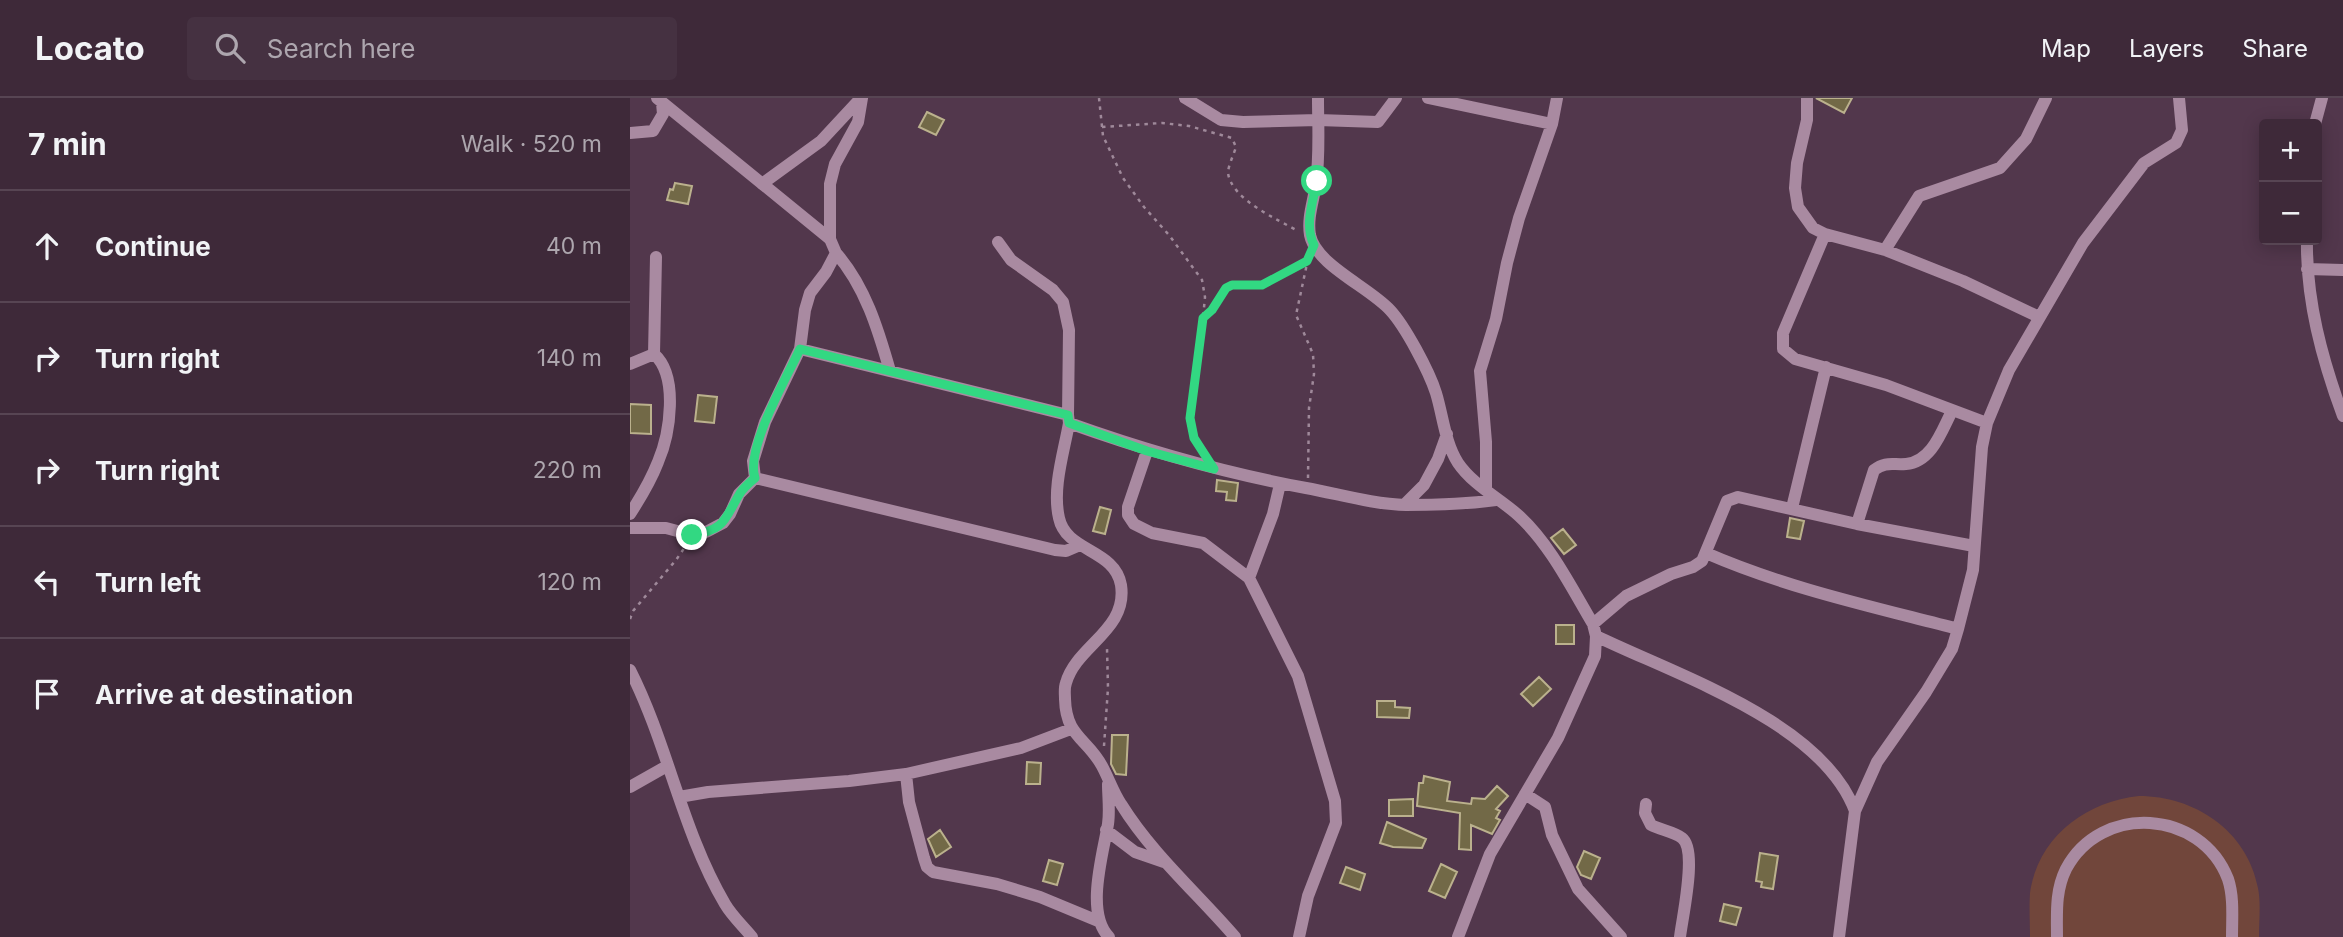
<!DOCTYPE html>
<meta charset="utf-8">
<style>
:root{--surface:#3e2939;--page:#453141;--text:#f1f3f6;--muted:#ada6ae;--line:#574553}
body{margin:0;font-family:Inter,sans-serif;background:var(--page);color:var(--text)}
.controls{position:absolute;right:21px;top:21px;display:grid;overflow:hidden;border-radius:7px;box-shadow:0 4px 18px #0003}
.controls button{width:63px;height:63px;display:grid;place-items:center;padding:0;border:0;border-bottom:2px solid var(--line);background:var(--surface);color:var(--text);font:35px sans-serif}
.stop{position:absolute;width:21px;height:21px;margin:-16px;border:5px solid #32d882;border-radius:50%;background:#fff}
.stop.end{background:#32d882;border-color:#fff;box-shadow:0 2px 7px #0008}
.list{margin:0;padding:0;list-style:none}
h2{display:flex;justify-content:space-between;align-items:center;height:91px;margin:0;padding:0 28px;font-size:30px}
h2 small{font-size:23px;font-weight:400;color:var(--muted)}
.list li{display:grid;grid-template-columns:46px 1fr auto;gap:21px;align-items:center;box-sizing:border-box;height:112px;padding:0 28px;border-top:2px solid var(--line)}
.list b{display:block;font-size:26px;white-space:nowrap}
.list em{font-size:23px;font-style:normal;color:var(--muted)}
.icon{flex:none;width:38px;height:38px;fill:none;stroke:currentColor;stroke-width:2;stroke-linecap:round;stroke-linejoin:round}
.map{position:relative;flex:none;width:1713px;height:839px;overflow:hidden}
header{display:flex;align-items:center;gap:42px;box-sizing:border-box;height:98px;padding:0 35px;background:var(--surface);border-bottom:2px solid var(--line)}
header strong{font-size:33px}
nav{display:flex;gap:38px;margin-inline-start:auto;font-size:24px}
.search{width:490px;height:63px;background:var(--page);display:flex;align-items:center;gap:18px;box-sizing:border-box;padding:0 24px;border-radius:7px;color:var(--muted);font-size:26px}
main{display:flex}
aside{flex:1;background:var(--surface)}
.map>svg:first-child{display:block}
.green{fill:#71463b}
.building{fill:#726947;stroke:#bbb18d;stroke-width:2}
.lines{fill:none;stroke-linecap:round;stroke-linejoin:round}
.path{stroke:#9f899a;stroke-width:2.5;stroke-dasharray:3.5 5;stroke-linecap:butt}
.minor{stroke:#a98aa1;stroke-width:12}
.route{stroke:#32d882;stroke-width:9}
</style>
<header>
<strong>Locato</strong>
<div class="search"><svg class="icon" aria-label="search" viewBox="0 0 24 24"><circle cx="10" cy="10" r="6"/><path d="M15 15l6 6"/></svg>Search here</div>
<nav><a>Map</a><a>Layers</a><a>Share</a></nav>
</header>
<main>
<aside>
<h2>7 min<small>Walk · 520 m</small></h2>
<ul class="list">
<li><svg class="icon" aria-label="ahead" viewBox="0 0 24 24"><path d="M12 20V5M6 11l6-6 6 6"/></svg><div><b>Continue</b></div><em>40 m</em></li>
<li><svg class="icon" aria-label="right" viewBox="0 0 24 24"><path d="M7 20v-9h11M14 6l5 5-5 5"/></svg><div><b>Turn right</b></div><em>140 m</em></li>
<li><svg class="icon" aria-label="right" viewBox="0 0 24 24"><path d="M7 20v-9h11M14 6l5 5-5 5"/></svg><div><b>Turn right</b></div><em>220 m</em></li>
<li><svg class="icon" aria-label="left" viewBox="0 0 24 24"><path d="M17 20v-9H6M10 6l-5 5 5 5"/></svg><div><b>Turn left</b></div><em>120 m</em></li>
<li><svg class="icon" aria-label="arrive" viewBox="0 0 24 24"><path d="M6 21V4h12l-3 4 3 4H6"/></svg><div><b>Arrive at destination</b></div></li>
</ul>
</aside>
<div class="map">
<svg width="1713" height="839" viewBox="0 0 1713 839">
<rect width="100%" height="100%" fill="#52374c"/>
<path class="green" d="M1509 698C1564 698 1617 732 1628 790 1631 805 1629 823 1629 839H1400C1400 825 1399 809 1400 795 1408 739 1455 704 1509 698Z"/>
<path class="building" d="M1186 0H1222L1214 15Z
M297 14 314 22 306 37 289 29Z
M45 85 62 88 58 106 37 102 40 91 43 92Z
M68 297 87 299 84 325 65 323Z
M0 306 21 307V336L0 335Z
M587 382 608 385 606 403 596 402 597 394 586 393Z
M470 409 481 412 475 436 463 433Z
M1160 420 1174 423 1170 441 1157 439Z
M933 431 946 447 934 456 921 440Z
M926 527H944V546H926Z
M909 579 921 591 903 608 891 596Z
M747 603H765V609L780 610 779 620 747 619Z
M482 637H498L496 677 486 676 481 666Z
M397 664 411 665 410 686H396Z
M794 678 820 684 817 703 841 706 842 700 855 701 867 688 878 698 866 711 870 713 866 720 870 722 862 736 841 727V752L829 751 830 715 787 708 789 685H793Z
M783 701V718H759V702Z
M757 724 796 741 792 750 763 749 750 745Z
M310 732 321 749 306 759 298 741Z
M954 753 970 760 961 781 951 777 947 769Z
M1130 755 1148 758 1143 791 1131 789 1132 784 1126 783Z
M419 762 433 766 427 787 413 783Z
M811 766 827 774 815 800 799 793Z
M716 769 735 776 730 792 710 785Z
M1094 806 1111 810 1106 827 1090 823Z"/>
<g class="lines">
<path class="path" d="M469 0 473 38 493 80 514 109 539 137 572 182 575 199 573 220 560 320 564 340 572 354
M472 29 532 25 559 28 602 40 606 49C604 56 598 68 598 75 602 102 647 121 668 133
M573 220 582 213 596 190 602 187H632L677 163
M678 380 679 310 684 276 683 256 666 217 678 161
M0 521 3 513 46 462 55 449
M474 648 478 590 477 550"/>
<path class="minor" d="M27 0 200 141
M555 0 591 22 613 24 688 22 748 24 766 0
M688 0C688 28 690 57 686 85 684 102 677 119 680 137 686 167 739 189 760 212 775 228 799 273 806 295 813 318 815 345 828 365 843 387 869 400 888 417 920 446 941 489 963 526L966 538 965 558 928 640 860 756 828 839
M798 0 922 26
M1177 0V22L1167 65 1165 90 1168 109 1183 130 1195 136 1255 152 1333 183 1409 219
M1685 26 1692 0
M0 35 23 33 33 16 32 5
M132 86 191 43 231 0
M1195 136 1153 235V251L1165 261 1256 287 1357 325
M1677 142C1676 202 1692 261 1713 318
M368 144 381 162 423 192 433 204 439 232 438 317
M1255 152 1289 98 1370 70 1396 41 1416 0
M206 155C235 188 248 231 260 273
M1677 171 1713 172
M170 251 438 317 439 325C434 354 422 390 429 420 436 454 485 451 491 487 498 532 446 548 436 585 434 590 435 596 435 601 436 639 457 640 472 668 479 681 483 694 491 706 522 756 567 795 605 839
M0 266 24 256 26 159
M439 325C517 353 595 375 676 390 709 396 742 406 776 407 806 407 837 406 866 402
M517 353 498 409V417L504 426 522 435 573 445 619 480 668 578 705 703 706 725 678 798 669 839
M125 380 123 363 135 324 170 251 175 212 180 195 196 174 206 155 200 141V86L205 66 228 24 232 0
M856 392V344L850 273 866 221 877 165 889 120 922 26 927 0
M774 407 794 387 808 361 817 336
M1162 410 1196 269
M0 416C11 399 21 382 28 364 40 336 49 278 24 256
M1227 426 1244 372C1256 363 1262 367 1276 366 1302 364 1312 332 1322 313
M0 430H36L62 437 76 434 93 425 100 416 109 396 125 380 425 452 436 453 450 447
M1076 455C1156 490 1244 509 1328 531
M619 480 643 416 650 386
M963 526 996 498 1041 476 1063 469 1072 463 1097 403 1108 399 1227 426 1344 448
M966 538C1046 577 1192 624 1225 713
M0 572C38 647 52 733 95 806 102 818 113 828 122 839
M276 676 279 704 294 760 297 769 303 774 367 786 410 799 468 823
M478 686C478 699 480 713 478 726 473 756 455 815 479 839
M0 689 37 668
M895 696 915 709 922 737 948 791 991 839
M49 699 78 694 219 683 276 676 391 650 441 631
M1016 706 1015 715 1021 727C1031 732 1045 734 1052 740 1068 752 1052 820 1050 839
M476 732 505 754 534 764
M1209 839 1225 713 1247 664 1296 594 1322 551 1328 531 1343 472 1352 349 1357 325 1379 272 1453 145 1514 65 1546 45 1552 32 1549 0
M1427 839C1427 816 1425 793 1436 771 1471 705 1571 711 1598 781 1604 799 1602 820 1602 839"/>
</g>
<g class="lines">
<path class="route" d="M62 437C95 432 94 422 109 397 112 391 119 385 125 380 115 351 157 279 170 251L438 317 439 325 517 353 584 371 564 340 560 320 573 220 582 212 596 190 602 187H632L677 163 684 147C674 127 683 104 687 83"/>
</g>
</svg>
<div class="controls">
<button>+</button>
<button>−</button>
</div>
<div class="stop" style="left:687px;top:83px"></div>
<div class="stop end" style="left:62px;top:437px"></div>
</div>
</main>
